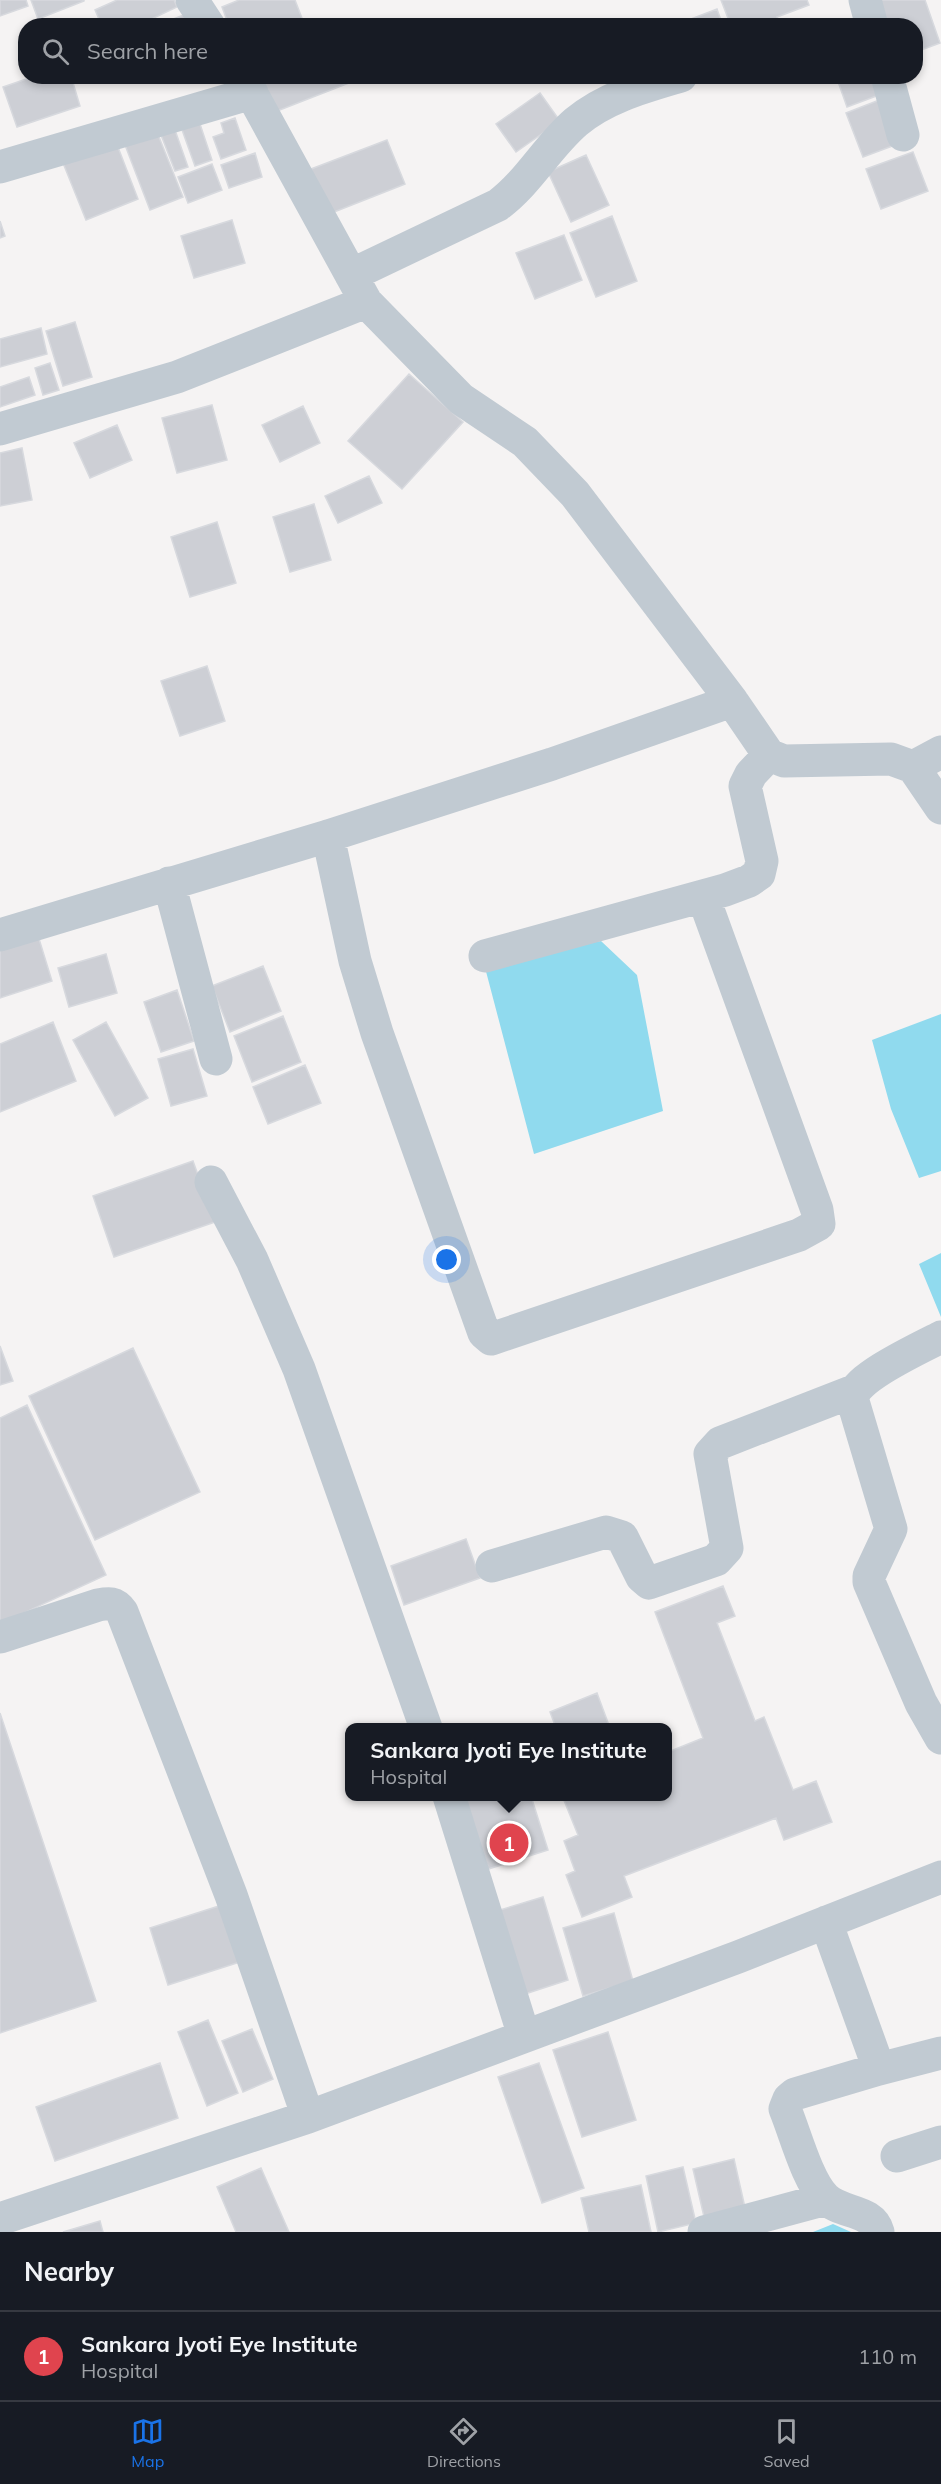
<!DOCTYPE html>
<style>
:root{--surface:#171b24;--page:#20242c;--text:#f1f3f6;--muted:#9ea1a6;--line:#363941;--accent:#1a73e8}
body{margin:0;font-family:Mulish,sans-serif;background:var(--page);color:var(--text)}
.you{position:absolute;left:447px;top:1260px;width:21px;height:21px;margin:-15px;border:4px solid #fff;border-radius:50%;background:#1a73e8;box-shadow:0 0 0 9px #1a73e833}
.badge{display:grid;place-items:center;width:39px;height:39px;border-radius:50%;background:var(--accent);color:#fff;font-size:20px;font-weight:700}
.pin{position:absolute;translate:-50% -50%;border:3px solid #fff;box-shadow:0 2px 6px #0006}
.popup{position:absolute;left:345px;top:1723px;width:327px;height:78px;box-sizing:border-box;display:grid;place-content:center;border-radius:12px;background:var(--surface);filter:drop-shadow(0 2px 4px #0005);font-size:20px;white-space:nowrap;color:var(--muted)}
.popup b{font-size:22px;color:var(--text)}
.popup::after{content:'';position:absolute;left:50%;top:100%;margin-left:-12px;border:12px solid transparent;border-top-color:var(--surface)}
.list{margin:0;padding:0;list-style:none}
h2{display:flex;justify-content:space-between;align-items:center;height:78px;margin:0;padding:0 24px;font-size:26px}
h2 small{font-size:20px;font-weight:400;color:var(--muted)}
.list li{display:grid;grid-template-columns:39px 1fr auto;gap:18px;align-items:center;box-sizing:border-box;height:90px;padding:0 24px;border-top:2px solid var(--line)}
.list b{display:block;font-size:22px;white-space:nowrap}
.list p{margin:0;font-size:20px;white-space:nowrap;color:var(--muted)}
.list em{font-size:20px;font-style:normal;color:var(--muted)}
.icon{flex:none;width:33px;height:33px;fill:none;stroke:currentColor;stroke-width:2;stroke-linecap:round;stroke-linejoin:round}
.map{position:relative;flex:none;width:941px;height:2232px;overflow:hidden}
.search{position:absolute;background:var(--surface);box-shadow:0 3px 9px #0003;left:18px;right:18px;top:18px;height:66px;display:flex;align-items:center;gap:15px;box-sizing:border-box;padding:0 21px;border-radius:24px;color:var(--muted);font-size:22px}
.sheet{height:168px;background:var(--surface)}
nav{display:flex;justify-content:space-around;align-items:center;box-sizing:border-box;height:84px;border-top:2px solid var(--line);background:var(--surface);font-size:16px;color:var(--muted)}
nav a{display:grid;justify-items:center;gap:3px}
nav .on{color:var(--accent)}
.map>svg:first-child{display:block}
.water{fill:#90daee}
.building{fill:#cdcfd5;stroke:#d7d9de;stroke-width:1.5}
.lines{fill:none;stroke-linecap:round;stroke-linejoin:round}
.minor{stroke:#c1cad2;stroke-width:33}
</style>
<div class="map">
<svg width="941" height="2232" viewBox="0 0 941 2232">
<rect width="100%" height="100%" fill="#f5f3f3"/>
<path class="water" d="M601 941 637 975 663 1111 534 1154 483 960Z
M941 1014V1171L919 1178 891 1109 872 1040Z
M941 1253V1317L919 1264Z
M833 2224 851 2232H813Z"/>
<path class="building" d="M0 0H26L28 6 0 16Z
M31 0H84V1L38 19Z
M117 0H174L177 7 137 26H102L95 10Z
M239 0H295L305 26H229L222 7Z
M721 0H807L809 5 777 17 780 26H731Z
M873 0H925L940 43 916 52V26H882Z
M717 9 723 26H673Z
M186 14 191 26H156Z
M35 76H71L80 106 17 127 3 87Z
M267 76H353L354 81 272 113 259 80Z
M836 76H881L887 92 847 107Z
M540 93 560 121 516 152 496 124Z
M887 97 903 142 863 157 846 113Z
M235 118 246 150 221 159 213 137 224 133 221 123Z
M199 121 212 160 195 166 181 127Z
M175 130 188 167 175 171 161 135Z
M157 132 183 197 150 210 125 145Z
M387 140 405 184 329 214 311 169Z
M116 142 138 199 86 220 63 163Z
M913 152 928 191 881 209 866 169Z
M255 153 262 177 229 188 221 165Z
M586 155 609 205 571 222 548 172Z
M212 164 222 190 188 203 178 177Z
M612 216 637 281 596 297 570 233Z
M232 220 245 263 194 278 181 236Z
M0 221 5 236 0 238Z
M564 235 582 280 535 299 516 253Z
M75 322 92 377 63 386 46 331Z
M41 328 47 354 0 367V339Z
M50 363 59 390 43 395 35 368Z
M409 374 463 422 402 489 348 441Z
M29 377 35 395 0 407V387Z
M212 405 227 460 177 473 162 418Z
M303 406 320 443 280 462 262 425Z
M117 425 132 460 90 478 74 443Z
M22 448 32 500 0 506V453Z
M369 476 382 503 338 523 325 496Z
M314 504 331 560 290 572 273 517Z
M217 522 236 583 190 597 171 537Z
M207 666 225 721 180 736 161 681Z
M36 929 52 981 0 998V941Z
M106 954 117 993 69 1007 58 968Z
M263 966 281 1011 230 1032 212 986Z
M177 990 194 1041 161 1052 144 1002Z
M283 1016 301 1062 252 1082 234 1036Z
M53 1022 76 1081 0 1112V1044Z
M106 1022 148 1098 115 1116 73 1040Z
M193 1049 207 1096 171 1106 158 1059Z
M305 1065 321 1103 268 1124 253 1087Z
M193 1161 215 1222 114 1257 93 1196Z
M0 1346 13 1381 0 1385Z
M133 1348 200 1492 95 1540 29 1396Z
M27 1405 106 1575 0 1624V1418Z
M466 1539 480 1578 404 1605 391 1566Z
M723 1586 735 1616 717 1623 755 1721 764 1717 793 1790 816 1781 832 1822 784 1840 776 1818 624 1876 632 1897 582 1917 566 1875 575 1871 564 1841 578 1835 563 1798 668 1796V1752L703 1738 655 1612Z
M597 1693 610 1728H556L550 1712Z
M0 1713 96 2001 0 2033Z
M451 1796H531L548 1850 476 1873Z
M543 1897 568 1980 525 1994 500 1910Z
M222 1905 240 1962 168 1985 150 1928Z
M614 1913 633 1981 583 1996 563 1928Z
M208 2020 238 2093 207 2106 178 2032Z
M252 2029 273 2079 243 2092 222 2041Z
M608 2032 636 2120 582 2137 553 2050Z
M160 2063 178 2118 55 2161 36 2107Z
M539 2063 584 2188 542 2203 498 2077Z
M734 2159 746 2212 705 2221 693 2169Z
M683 2167 696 2223 658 2232 646 2176Z
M261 2168 289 2232H236L217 2187Z
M641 2185 651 2232H589L581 2198Z
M100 2221 103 2232H63Z"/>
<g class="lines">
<path class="minor" d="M192 0 209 26
M865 0 872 26
M242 76 366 302 461 399 525 442 575 494 732 701 769 755 784 761 891 759 913 767 941 808
M887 76 903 135
M0 167 252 93
M351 275 498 205C529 182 547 147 576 122 606 97 644 87 681 76
M0 429 177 377 366 302
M913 767 941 752
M328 836 355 961 377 1033 484 1333 491 1339 799 1235 819 1224 817 1210 703 896
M169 883 216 1059
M0 935 328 836 552 764 732 701
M485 956 725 890 749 881 759 874 762 861 745 786 751 774 769 755
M211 1182 252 1260 299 1369 426 1728
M941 1337C922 1347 854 1378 852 1398L891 1529 869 1576V1582L921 1703 941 1738
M492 1566 606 1532 622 1537 642 1577 649 1583 716 1560 727 1548 710 1454 720 1443 854 1391
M0 1637 98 1605C109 1603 115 1602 122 1612L231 1895 308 2117
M449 1796 524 2036
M826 1922 879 2069 795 2094 789 2099 785 2109C795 2133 807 2180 825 2198 841 2214 872 2209 878 2232
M879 2069 941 2053
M897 2156 941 2142
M0 2219 308 2117 738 1957 941 1877
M704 2232 826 2199"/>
</g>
</svg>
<div class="you"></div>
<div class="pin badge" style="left:509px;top:1843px;background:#e0444e">1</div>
<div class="popup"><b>Sankara Jyoti Eye Institute</b>Hospital</div>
<div class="search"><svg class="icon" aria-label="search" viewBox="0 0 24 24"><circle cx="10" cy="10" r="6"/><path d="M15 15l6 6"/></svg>Search here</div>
</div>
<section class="sheet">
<h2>Nearby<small></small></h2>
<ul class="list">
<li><span class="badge" style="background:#e0444e">1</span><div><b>Sankara Jyoti Eye Institute</b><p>Hospital</p></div><em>110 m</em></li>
</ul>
</section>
<nav>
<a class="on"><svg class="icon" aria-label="map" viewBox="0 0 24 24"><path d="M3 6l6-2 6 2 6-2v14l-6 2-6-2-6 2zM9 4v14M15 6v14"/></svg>Map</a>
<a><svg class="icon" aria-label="directions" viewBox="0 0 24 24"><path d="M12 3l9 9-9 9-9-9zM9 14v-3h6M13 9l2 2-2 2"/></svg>Directions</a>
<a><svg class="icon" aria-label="saved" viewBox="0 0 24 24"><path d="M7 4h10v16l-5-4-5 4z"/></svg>Saved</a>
</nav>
